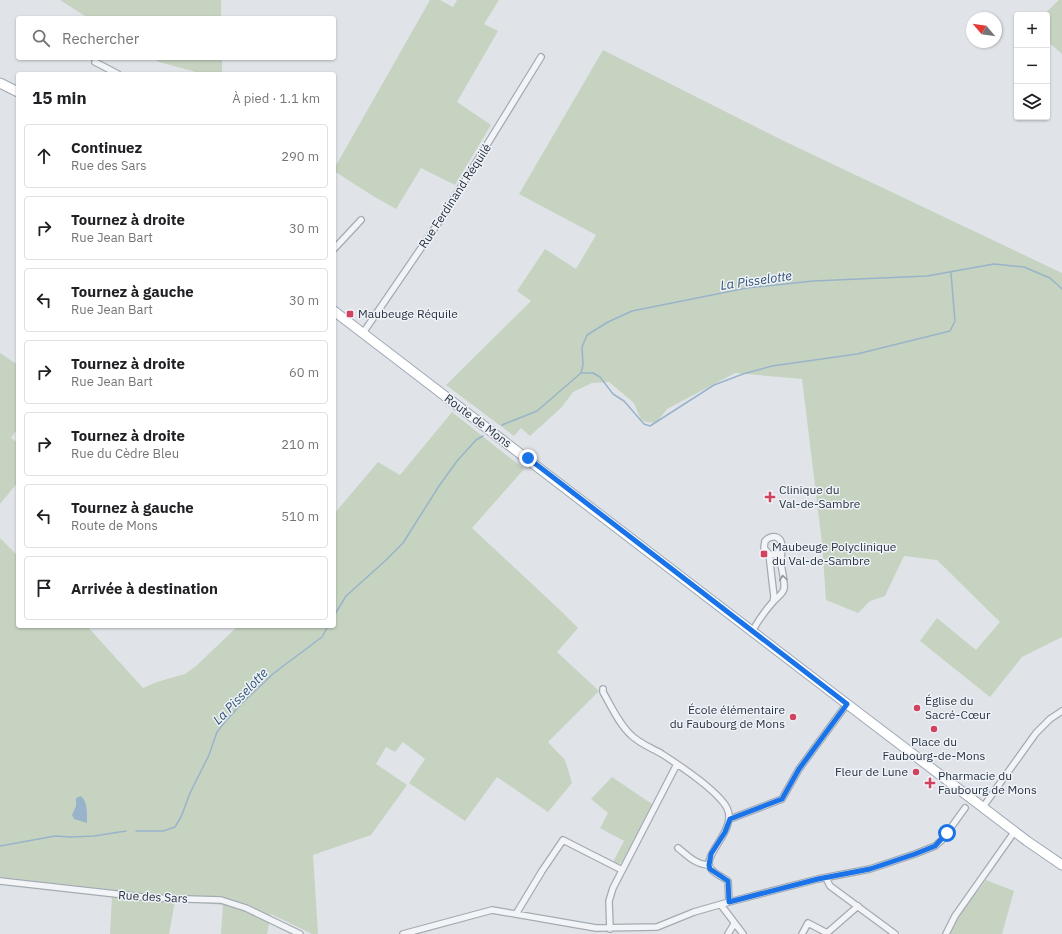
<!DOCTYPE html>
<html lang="fr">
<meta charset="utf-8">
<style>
:root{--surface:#fff;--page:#f2f2f2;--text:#202124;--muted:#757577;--line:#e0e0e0}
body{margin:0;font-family:"IBM Plex Sans",sans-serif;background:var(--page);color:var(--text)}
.controls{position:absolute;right:12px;top:12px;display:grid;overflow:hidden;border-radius:4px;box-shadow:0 1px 3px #0004}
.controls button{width:36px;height:36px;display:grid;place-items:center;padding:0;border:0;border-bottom:1px solid var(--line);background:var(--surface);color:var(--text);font:20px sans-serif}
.compass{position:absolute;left:966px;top:12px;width:36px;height:36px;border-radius:50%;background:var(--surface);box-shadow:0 1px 3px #0004;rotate:299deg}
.stop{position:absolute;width:12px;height:12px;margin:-9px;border:3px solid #1a73e8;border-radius:50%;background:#fff}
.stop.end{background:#1a73e8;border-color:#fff;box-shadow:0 1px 4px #0008}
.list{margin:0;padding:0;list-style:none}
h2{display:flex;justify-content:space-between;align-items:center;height:52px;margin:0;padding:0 16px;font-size:17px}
h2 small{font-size:13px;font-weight:400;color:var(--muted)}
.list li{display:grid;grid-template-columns:26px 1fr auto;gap:12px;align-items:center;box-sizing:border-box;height:64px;margin:0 8px 8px;padding:0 8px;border:1px solid var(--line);border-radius:4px}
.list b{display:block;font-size:15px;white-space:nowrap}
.list p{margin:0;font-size:13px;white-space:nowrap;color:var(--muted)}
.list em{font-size:13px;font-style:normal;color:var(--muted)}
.icon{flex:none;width:22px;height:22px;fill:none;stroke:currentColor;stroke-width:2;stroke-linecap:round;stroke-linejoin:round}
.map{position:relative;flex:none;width:1062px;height:934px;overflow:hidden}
.search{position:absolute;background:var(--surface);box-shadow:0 1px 3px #0004;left:16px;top:16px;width:320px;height:44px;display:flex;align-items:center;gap:10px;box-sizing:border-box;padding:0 14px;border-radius:4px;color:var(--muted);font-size:15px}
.panel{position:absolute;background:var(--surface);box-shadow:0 1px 3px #0004;left:16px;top:72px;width:320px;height:556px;border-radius:4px}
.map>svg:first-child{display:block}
.green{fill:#c6d3c0}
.water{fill:#99b4ca}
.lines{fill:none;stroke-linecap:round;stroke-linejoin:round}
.stream{stroke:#99b4ca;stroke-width:1.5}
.street-casing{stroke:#a5abb3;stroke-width:8}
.primary-casing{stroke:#9fa9b5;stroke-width:11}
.street{stroke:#f2f4f7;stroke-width:5.5}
.primary{stroke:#fff;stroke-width:9}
.oneway{stroke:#8d939c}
.route{stroke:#1a73e8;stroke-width:5}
.poi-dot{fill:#d2415e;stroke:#eff3f7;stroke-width:1.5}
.labels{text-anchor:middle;stroke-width:3;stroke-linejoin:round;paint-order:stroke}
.street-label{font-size:12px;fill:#283241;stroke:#eff3f7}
.poi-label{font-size:12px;fill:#283241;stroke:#eff3f7;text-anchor:start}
.water-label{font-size:13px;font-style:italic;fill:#315376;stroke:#eff3f7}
</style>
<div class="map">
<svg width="1062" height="934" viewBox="0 0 1062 934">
<rect width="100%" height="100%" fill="#e0e4e9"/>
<path class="green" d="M60 0H221V18H88Z
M430 0H440L453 7 457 0H499L484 24 498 31 457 102 491 125 455 185 421 168 396 209 373 196 334 171V169Z
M1059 0H1062V54L1047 41V15H1043Z
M603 50 786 142 1062 273V637L1022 657 990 697 920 641 937 618 976 650 1000 622 937 560 904 556 885 596 870 601 858 613 826 600 822 543 802 379 735 373 667 409 656 423 646 422 641 420 634 403 609 382 592 383 573 392 562 407 530 436 521 428 514 436 446 385 531 301 517 291 545 249 576 269 596 235 519 194Z
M152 58H222V74H203L159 62Z
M0 353 18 365V428L11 438 18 443V482L0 504Z
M452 412 524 469 472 528 562 612 578 628 557 652 599 691 548 742 565 760 572 783 548 812 497 777 465 821 409 783 425 759 403 742 395 752 386 747 376 764 407 785 371 835 313 855 318 934H312L271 914 267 934H221L223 905 175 901 169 934H110L112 896 115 890 0 877V538L18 556V626H87L143 688 157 682 185 674 196 666 238 626H334V514L378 462 400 475Z
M612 777 652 804 622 862 618 865 613 862 624 841 600 828 608 813 591 799Z
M986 880 1014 891 1002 934H950C958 914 974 897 986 880Z"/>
<path class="water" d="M81 796C88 802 87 814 87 823L74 819 72 815 76 806V798Z"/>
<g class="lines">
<path class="stream" d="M581 373H593L600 377 613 394 624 401 644 424 650 426 714 385 743 374 772 366 857 354 950 331 955 321 951 273
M502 425 537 411 581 373 583 365 582 347 587 335 608 322 632 311 747 288 813 281 927 276 994 264 1024 267 1050 278 1062 289
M334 616 346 596 385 561 403 543 439 486 457 461 476 440 483 436
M136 831H163L175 827 181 817 190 793 209 755 217 732 224 723 241 704 274 673 322 637 328 626
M0 846 55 836 71 837 94 836 126 831"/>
<defs>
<path id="street" d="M95 62 118 74
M334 249 361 220
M363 333 443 216 541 57
M769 554 774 597 773 602
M753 630C758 621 765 611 772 603 776 598 782 595 784 589 785 582 782 571 781 564 780 556 786 540 776 537 771 536 768 538 765 541L764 548 769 554 776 555 781 550
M603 689V692C611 706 619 724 631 735 640 744 652 748 662 754 679 765 718 791 727 808 738 830 700 856 711 869 715 874 723 877 728 881L729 902
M983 807 1036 733 1050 719 1062 711
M730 819 782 799 799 769 847 704
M678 848C687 855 696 865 709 865
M826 878 830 886 895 934
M0 881 152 898 221 900 246 908 300 934
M721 905 743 934
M516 914 542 871 563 840 622 870
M610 929 609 901 613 888 677 764
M403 934 492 910 596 928 657 927 694 912 729 902 818 879 870 869 915 854 935 846 942 840 965 808
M728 934 734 924
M802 934 808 923 827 933 858 906
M946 934 955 916 1015 831"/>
<path id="primary" d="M0 83 18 92
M334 311 830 691 1027 841 1062 865"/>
</defs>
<use href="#street" class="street-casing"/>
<use href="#primary" class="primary-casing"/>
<use href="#street" class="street"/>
<use href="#primary" class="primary"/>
</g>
<defs><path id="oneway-chevron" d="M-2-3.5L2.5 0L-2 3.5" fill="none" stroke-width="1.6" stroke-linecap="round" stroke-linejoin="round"/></defs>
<use class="oneway" href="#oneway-chevron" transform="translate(783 578) rotate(-97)"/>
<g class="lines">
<path class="route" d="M528 458 847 704 799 769 782 799 730 819 725 832 711 854 709 865 710 869 728 881 729 902 818 879 870 869 915 854 935 846 947 833"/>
</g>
<g class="poi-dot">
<rect x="346" y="310" width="8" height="8" rx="2"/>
<path d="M768 491h4v4h4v4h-4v4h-4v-4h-4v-4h4z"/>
<rect x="760" y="550" width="8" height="8" rx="2"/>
<circle cx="917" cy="708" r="4"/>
<circle cx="793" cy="717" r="4"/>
<circle cx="934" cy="729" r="4"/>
<circle cx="916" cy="772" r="4"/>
<path d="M928 777h4v4h4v4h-4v4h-4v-4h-4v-4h4z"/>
</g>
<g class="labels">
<g class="street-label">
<text transform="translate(455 196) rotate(-57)" y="4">Rue Ferdinand Réquilé</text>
<text transform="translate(478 421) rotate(37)" y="4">Route de Mons</text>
<text transform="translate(153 897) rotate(3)" y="4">Rue des Sars</text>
</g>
<g class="poi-label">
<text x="358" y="318">Maubeuge Réquile</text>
<text x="779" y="494">Clinique du<tspan x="779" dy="14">Val-de-Sambre</tspan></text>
<text x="772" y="551">Maubeuge Polyclinique<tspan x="772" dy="14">du Val-de-Sambre</tspan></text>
<text x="925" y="705">Église du<tspan x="925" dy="14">Sacré-Cœur</tspan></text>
<text x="785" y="714" text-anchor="end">École élémentaire<tspan x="785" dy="14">du Faubourg de Mons</tspan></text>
<text x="934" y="746" text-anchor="middle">Place du<tspan x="934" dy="14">Faubourg-de-Mons</tspan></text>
<text x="908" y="776" text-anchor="end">Fleur de Lune</text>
<text x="938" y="780">Pharmacie du<tspan x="938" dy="14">Faubourg de Mons</tspan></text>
</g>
<g class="water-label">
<text transform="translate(756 280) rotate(-8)" y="5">La Pisselotte</text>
<text transform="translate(240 696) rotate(-46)" y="5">La Pisselotte</text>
</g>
</g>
</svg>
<div class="controls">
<button>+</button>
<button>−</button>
<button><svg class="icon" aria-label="layers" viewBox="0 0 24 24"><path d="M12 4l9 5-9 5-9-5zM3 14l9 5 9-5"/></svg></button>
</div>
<svg class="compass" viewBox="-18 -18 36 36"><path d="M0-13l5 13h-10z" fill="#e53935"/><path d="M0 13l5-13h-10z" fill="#757577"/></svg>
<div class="stop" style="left:947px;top:833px"></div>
<div class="stop end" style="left:528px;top:458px"></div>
<div class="search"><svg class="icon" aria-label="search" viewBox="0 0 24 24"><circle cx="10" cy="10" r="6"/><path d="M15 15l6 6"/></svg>Rechercher</div>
<section class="panel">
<h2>15 min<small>À pied · 1.1 km</small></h2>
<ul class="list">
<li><svg class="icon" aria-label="ahead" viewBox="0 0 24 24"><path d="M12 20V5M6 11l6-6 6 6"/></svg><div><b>Continuez</b><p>Rue des Sars</p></div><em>290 m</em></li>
<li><svg class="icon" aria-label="right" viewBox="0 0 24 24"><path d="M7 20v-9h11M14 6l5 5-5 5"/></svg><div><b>Tournez à droite</b><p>Rue Jean Bart</p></div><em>30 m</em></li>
<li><svg class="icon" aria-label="left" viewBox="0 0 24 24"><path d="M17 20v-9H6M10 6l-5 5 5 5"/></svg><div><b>Tournez à gauche</b><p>Rue Jean Bart</p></div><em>30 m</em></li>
<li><svg class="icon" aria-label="right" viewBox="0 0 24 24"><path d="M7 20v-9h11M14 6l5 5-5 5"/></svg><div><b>Tournez à droite</b><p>Rue Jean Bart</p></div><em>60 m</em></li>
<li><svg class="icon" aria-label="right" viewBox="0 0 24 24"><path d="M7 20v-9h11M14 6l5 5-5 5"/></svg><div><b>Tournez à droite</b><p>Rue du Cèdre Bleu</p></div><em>210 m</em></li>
<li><svg class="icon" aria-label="left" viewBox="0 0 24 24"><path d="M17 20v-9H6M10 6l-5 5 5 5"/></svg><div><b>Tournez à gauche</b><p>Route de Mons</p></div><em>510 m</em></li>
<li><svg class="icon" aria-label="arrive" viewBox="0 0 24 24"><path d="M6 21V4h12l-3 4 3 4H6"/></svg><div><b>Arrivée à destination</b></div></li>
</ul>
</section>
</div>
